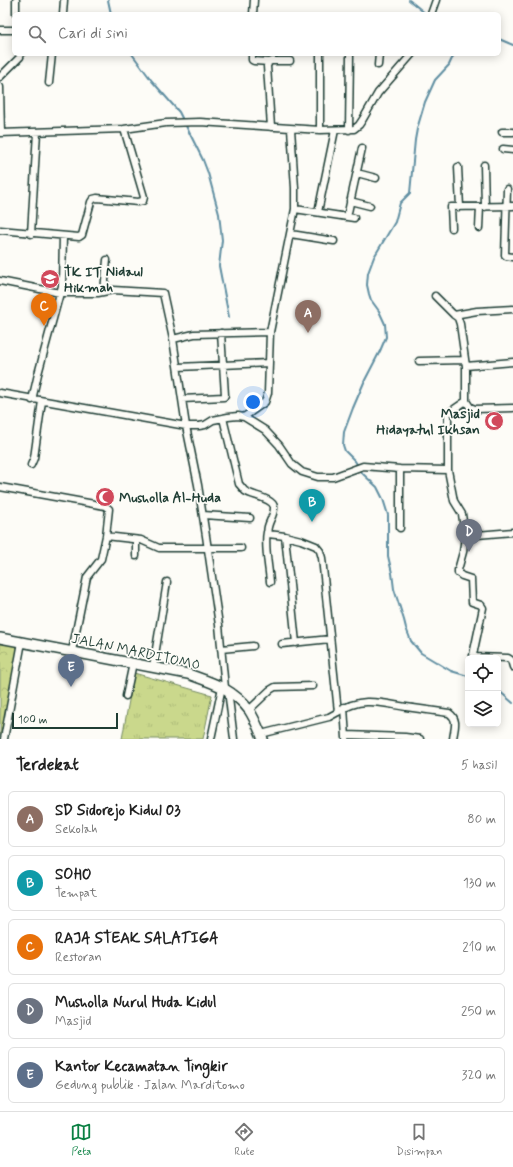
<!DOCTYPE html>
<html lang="id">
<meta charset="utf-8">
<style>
:root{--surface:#fff;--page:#f6f6f6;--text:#222;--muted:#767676;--line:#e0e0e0;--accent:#0b8043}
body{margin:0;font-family:Mynerve,sans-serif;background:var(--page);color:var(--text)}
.controls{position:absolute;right:12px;bottom:12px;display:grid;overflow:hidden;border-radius:6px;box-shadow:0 2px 10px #0003}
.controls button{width:36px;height:36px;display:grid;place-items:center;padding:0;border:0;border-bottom:1px solid var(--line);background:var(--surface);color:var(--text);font:20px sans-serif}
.scale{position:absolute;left:12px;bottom:10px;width:106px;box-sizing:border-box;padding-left:4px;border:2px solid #1f3d34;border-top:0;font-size:11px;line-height:14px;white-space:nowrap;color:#1f3d34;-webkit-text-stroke:3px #fdfcf7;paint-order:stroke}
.you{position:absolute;left:253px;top:402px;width:14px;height:14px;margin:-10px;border:3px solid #fff;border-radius:50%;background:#1a73e8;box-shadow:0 0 0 6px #1a73e833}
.badge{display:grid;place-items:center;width:26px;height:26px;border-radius:50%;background:var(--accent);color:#fff;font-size:13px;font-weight:700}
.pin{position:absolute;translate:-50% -33px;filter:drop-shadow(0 1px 2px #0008)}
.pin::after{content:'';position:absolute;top:21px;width:14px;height:12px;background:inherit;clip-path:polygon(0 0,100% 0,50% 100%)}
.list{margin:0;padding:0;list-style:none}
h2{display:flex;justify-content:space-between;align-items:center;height:52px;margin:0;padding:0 16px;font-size:17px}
h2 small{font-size:13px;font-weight:400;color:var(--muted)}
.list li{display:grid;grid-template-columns:26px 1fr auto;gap:12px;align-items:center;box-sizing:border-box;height:56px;margin:0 8px 8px;padding:0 8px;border:1px solid var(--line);border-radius:6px}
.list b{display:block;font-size:15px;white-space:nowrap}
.list p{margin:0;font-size:13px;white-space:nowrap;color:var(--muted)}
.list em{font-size:13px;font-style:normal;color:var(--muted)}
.icon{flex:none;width:22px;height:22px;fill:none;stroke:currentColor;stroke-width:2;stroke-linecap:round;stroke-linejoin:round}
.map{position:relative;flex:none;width:513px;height:739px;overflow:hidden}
.search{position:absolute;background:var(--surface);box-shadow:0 2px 10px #0003;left:12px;right:12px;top:12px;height:44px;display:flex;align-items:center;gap:10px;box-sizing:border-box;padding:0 14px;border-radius:6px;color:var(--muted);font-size:15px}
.sheet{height:372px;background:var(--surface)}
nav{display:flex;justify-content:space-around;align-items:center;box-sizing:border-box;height:56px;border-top:1px solid var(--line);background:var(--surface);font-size:11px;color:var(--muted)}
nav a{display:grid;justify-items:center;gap:2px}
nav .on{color:var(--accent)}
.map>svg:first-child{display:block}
.grass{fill:url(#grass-tufts);stroke:#748a60}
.park{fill:url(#park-crowns);stroke:#748a60}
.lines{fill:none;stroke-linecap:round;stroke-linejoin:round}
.stream{stroke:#618fa2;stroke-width:2}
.street-casing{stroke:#1f3d34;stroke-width:9}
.secondary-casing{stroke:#1f3d34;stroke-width:12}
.street{stroke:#fdfcf7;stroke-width:6}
.secondary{stroke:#fdfcf7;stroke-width:9}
.labels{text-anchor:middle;stroke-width:3.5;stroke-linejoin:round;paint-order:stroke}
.poi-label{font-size:14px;font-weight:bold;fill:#1f3d34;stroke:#fdfcf7;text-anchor:start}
.street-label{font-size:14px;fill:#1f3d34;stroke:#fdfcf7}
</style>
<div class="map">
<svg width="513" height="739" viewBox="0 0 513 739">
<defs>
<pattern id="grass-tufts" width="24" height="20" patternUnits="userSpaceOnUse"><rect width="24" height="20" fill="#cad88c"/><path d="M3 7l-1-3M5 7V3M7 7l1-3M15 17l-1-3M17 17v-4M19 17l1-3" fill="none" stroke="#adba79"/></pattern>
<pattern id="park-crowns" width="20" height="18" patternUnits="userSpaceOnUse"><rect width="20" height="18" fill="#cad88c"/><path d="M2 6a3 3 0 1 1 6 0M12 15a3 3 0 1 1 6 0" fill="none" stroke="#adba79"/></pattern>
</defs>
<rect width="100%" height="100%" fill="#fdfcf7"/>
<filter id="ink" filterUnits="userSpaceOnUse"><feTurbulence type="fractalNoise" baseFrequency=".025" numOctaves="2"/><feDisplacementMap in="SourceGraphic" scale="8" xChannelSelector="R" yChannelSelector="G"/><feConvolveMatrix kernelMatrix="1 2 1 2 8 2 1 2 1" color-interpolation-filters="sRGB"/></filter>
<g filter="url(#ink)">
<path class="grass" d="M134 673 212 695 203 739H122Z"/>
<path class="park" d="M0 643 19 646 1 739H0Z"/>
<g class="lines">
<path class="stream" d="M108 0 111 14
M409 0 426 14
M499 39 513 45
M132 54 152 81 179 112 183 120
M454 54 449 65 435 80 425 102 417 129 415 140 410 193 400 203 395 222 374 257 368 273 367 285 369 294 371 300 379 311 385 324 386 337 380 351 365 380 353 408 344 432 343 445 345 451 355 461 363 474 377 487 383 499 388 515V556L392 573 394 589 404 620 406 628 411 641 421 653 451 671 468 676
M185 124 203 160 208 173 219 214 222 240 219 266 229 317
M498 690 513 703"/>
<defs>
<path id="street" d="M16 14V0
M63 14 64 0
M253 14 254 0
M431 14 436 0
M0 30H14
M252 54V60L254 61 269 62
M378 65 379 54
M0 77 20 57 21 54
M49 83 52 54
M0 87 1 133
M271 127 267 66 269 62 272 61H290
M320 130V54
M349 130 350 54
M502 132H513
M0 133 124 129 166 123 200 122 320 130 354 129 359 125 363 119 378 93 412 54
M503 149 513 150
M484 165 485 207
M458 167 460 207
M357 173 376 178
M507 189 505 255 506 256 513 257
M350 201 370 206
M295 209 354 218
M318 212 335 130
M347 217 362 148
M452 228 451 207 513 206
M479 228 480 207
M0 230 79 237 82 235 91 202 93 199 97 198 138 202 143 201 144 197 124 129
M31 234 37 132
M291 234 334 241
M63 236 62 286 60 293H98L113 290 163 293 173 339
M0 281 60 293 38 374 32 400
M104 291 107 260
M435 296 454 315 458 318 460 324 466 366
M454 315 477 311 513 309
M419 361 465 360
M178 367 269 363
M0 393 186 426H199L205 425 213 420 228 417 238 416 244 417 265 430 279 445 292 464 302 472 318 477H333L363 466 400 469 448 470V414L450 412 466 401V366L513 362
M182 399 224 397 225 395 221 333
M466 401 470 407 475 409 513 408
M244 417 265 402 268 393 270 332 295 209V188L291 129
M223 418 239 484C241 486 243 489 245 491 252 496 273 498 274 507 275 516 265 525 268 534L285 536 301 540 316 546 320 551 322 558 338 712 329 717 261 734
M31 465 34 458 42 401
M448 470 454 501 462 514 465 536 463 552 458 570V573L462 576 471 579 472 602 481 605 483 608 473 655 476 657 508 658 511 660 513 667
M0 487 105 506 109 509 106 536 101 559 87 577 72 651
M203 515 250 518
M400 528V469
M267 532C264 545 269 568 270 582
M106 536 141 540 159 548H241
M285 536 296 643
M465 536 513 532
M136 556V540
M282 644 330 639
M221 649 253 646
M153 667 167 582
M225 688 219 625 206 536 198 485 186 426 173 339 194 334 270 332
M228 690 234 739
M126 696 133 663
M344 707 346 738
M249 710 270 690 275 687 313 686
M338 712C361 696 381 703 406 707 421 709 435 711 449 713 459 720 454 729 453 739
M346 735 405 737 420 739
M4 739 22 642
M211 739 222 687"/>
<path id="secondary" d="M0 638 188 674C213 683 232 688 249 710 255 719 259 730 263 739"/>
</defs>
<use href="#street" class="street-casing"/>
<use href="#secondary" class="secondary-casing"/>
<use href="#street" class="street"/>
<use href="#secondary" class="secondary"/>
</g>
</g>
<defs>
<symbol id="school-disc" viewBox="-11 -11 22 22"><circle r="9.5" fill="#d1495b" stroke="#fdfcf7"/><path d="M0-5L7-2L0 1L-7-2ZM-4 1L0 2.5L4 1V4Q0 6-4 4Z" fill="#fff"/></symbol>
<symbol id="mosque-disc" viewBox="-11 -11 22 22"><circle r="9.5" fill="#d1495b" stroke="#fdfcf7"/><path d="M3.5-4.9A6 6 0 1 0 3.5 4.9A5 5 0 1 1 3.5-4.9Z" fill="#fff"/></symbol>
</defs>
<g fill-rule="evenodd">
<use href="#school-disc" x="39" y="268" width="22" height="22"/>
<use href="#mosque-disc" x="483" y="410" width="22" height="22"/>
<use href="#mosque-disc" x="94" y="486" width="22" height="22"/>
</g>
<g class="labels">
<g class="poi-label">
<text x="64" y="276">TK IT Nidaul<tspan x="64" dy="16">Hikmah</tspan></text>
<text x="480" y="418" text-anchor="end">Masjid<tspan x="480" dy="16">Hidayatul Ikhsan</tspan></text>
<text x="119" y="502">Musholla Al-Huda</text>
</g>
<g class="street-label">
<text transform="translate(136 651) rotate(12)" y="5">JALAN MARDITOMO</text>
</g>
</g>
</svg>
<div class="controls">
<button><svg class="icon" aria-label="locate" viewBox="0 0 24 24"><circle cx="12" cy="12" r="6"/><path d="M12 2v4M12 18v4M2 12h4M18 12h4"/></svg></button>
<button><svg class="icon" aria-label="layers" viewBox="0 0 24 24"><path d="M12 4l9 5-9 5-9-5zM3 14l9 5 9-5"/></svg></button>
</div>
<div class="scale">100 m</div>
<div class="you"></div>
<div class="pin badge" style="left:308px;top:333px;background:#8d6e63">A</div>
<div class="pin badge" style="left:312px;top:522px;background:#0f9aa8">B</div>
<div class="pin badge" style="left:44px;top:326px;background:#e8710a">C</div>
<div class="pin badge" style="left:469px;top:552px;background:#6b7280">D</div>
<div class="pin badge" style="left:71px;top:687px;background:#5c6f8a">E</div>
<div class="search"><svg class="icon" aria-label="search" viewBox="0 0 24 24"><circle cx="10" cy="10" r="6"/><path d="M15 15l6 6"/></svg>Cari di sini</div>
</div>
<section class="sheet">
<h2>Terdekat<small>5 hasil</small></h2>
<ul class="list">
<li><span class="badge" style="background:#8d6e63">A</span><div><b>SD Sidorejo Kidul 03</b><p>Sekolah</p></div><em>80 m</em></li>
<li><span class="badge" style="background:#0f9aa8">B</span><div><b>SOHO</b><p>Tempat</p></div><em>130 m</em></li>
<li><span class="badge" style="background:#e8710a">C</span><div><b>RAJA STEAK SALATIGA</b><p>Restoran</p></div><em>210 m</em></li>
<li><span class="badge" style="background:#6b7280">D</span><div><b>Musholla Nurul Huda Kidul</b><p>Masjid</p></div><em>250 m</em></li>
<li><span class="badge" style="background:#5c6f8a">E</span><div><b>Kantor Kecamatan Tingkir</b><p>Gedung publik · Jalan Marditomo</p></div><em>320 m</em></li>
</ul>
</section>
<nav>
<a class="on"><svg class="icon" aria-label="map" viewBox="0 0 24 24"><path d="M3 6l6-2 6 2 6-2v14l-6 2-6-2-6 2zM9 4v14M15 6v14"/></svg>Peta</a>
<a><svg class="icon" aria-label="directions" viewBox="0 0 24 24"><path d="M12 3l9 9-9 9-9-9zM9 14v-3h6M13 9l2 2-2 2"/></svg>Rute</a>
<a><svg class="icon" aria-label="saved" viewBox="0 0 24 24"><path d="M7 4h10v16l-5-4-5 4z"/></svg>Disimpan</a>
</nav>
